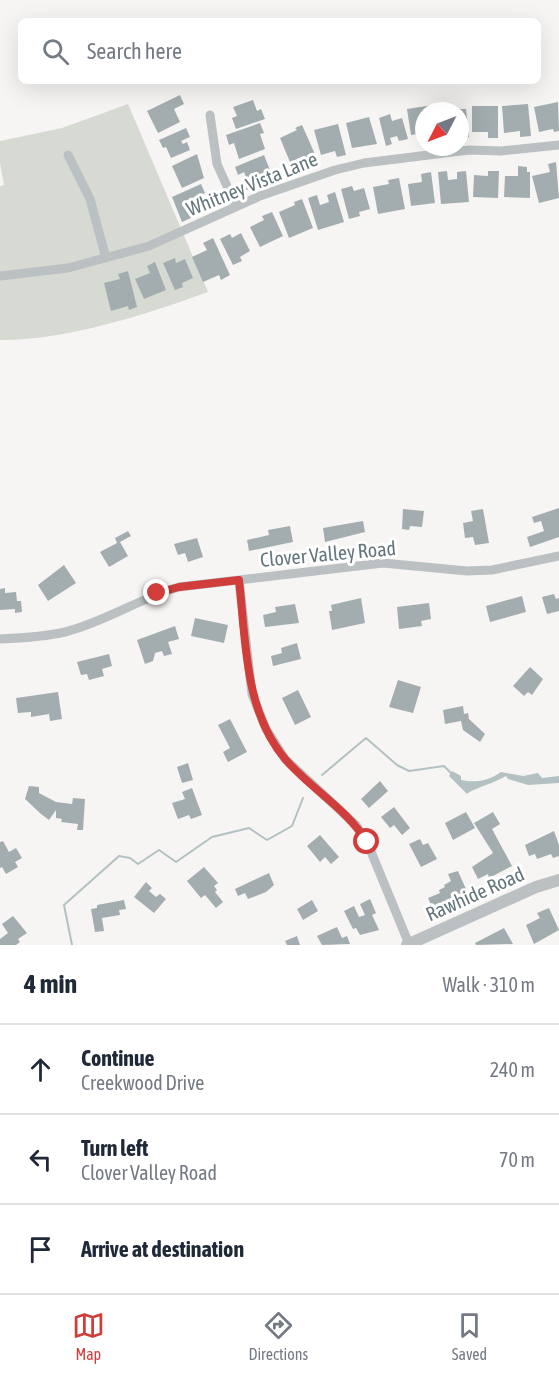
<!DOCTYPE html>
<meta charset="utf-8">
<style>
:root{--surface:#fff;--page:#f2f2f3;--text:#1f2937;--muted:#747a83;--line:#e0e1e3;--accent:#cf3e3a}
body{margin:0;font-family:"Asap Condensed",sans-serif;background:var(--page);color:var(--text)}
.compass{position:absolute;left:415px;top:102px;width:54px;height:54px;border-radius:50%;background:var(--surface);box-shadow:0 6px 24px #0002;rotate:228deg}
.stop{position:absolute;width:18px;height:18px;margin:-14px;border:4px solid #cf3e3a;border-radius:50%;background:#fff}
.stop.end{background:#cf3e3a;border-color:#fff;box-shadow:0 2px 6px #0008}
.list{margin:0;padding:0;list-style:none}
h2{display:flex;justify-content:space-between;align-items:center;height:78px;margin:0;padding:0 24px;font-size:26px}
h2 small{font-size:20px;font-weight:400;color:var(--muted)}
.list li{display:grid;grid-template-columns:39px 1fr auto;gap:18px;align-items:center;box-sizing:border-box;height:90px;padding:0 24px;border-top:2px solid var(--line)}
.list b{display:block;font-size:22px;white-space:nowrap}
.list p{margin:0;font-size:20px;white-space:nowrap;color:var(--muted)}
.list em{font-size:20px;font-style:normal;color:var(--muted)}
.icon{flex:none;width:33px;height:33px;fill:none;stroke:currentColor;stroke-width:2;stroke-linecap:round;stroke-linejoin:round}
.map{position:relative;flex:none;width:559px;height:945px;overflow:hidden}
.search{position:absolute;background:var(--surface);box-shadow:0 6px 24px #0002;left:18px;right:18px;top:18px;height:66px;display:flex;align-items:center;gap:15px;box-sizing:border-box;padding:0 21px;border-radius:9px;color:var(--muted);font-size:22px}
.sheet{height:348px;background:var(--surface)}
nav{display:flex;justify-content:space-around;align-items:center;box-sizing:border-box;height:84px;border-top:2px solid var(--line);background:var(--surface);font-size:16px;color:var(--muted)}
nav a{display:grid;justify-items:center;gap:3px}
nav .on{color:var(--accent)}
.map>svg:first-child{display:block}
.green{fill:#d7dad3}
.water{fill:#b3c1c2}
.lines{fill:none;stroke-linecap:round;stroke-linejoin:round}
.stream{stroke:#b3c1c2;stroke-width:2}
.building{fill:#a3adaf}
.minor{stroke:#bbc0c2;stroke-width:9}
.tertiary{stroke:#bbc0c2;stroke-width:12}
.route{stroke:#cf3e3a;stroke-width:8}
.labels{text-anchor:middle;stroke-width:6;stroke-linejoin:round;paint-order:stroke}
.street-label{font-size:20px;fill:#64767b;stroke:#fff}
</style>
<div class="map">
<svg width="559" height="945" viewBox="0 0 559 945">
<rect width="100%" height="100%" fill="#f6f5f3"/>
<path class="green" d="M128 104 208 292C148 314 64 341 0 340V186L4 185 0 163V141L62 128Z"/>
<path class="water" d="M452 771 461 776V780C477 783 488 781 501 772L523 776 538 773 542 778 559 776V783L528 785 508 779 506 776C495 783 472 789 467 794L449 776Z"/>
<g class="lines">
<path class="stream" d="M322 775 366 738 397 765 409 771 444 766 451 773
M72 945 64 905 119 856 130 858 138 864 159 850 176 862 212 837 249 828 267 840 292 826 303 798"/>
</g>
<path class="building" d="M180 95 184 104 174 109 180 122 158 133 147 111Z
M253 100 257 111 261 109 265 119 236 129 232 118 237 116 233 107Z
M558 102 559 131 554 132 553 129 539 132 534 107Z
M528 104 531 136 520 137V131L504 133 502 106Z
M433 105 434 111H424V133L411 135 407 109Z
M472 106H498V138H488V132H472Z
M460 109H466L469 137 460 138Z
M390 114 392 121 402 118 408 139 399 141 397 136 390 138 392 144 386 146 379 118Z
M369 117 377 144 352 148 346 123Z
M260 123 264 133 260 134 265 149 239 159 234 143 229 145 226 135Z
M338 124 346 155 337 157 335 151 321 155 314 130Z
M302 125 318 161 308 165 304 156 290 162 280 138 297 130 295 128Z
M186 128 190 137 181 141 183 144 187 142 190 150 171 158 166 147 163 148 159 140Z
M197 154 204 178 182 188 172 166Z
M264 155 274 180 244 191 241 183 247 180 244 172 238 175 235 167Z
M556 162 559 198 539 203 532 176 550 172 548 164Z
M518 166 527 167V172H530V198L504 197 505 176H518Z
M447 171 448 180 457 179V172L466 171 469 202 441 204 438 172Z
M488 171H499L498 198 473 197 474 175 488 176Z
M431 172 435 203 411 206 408 184 422 182 421 174Z
M399 178 405 209 378 214 373 187 389 184 388 180Z
M201 184 205 193 198 196 201 204 208 201 211 209 182 222 172 197Z
M352 186 354 191 364 188 370 209 359 212 360 216 349 219 341 189Z
M335 192 344 222 318 230 308 198 317 195 320 205 329 202 327 195Z
M302 199 313 228 289 238 279 212 295 205 294 202Z
M272 212 283 236 260 247 250 227 264 220 262 216Z
M241 233 250 251 240 257 242 261 233 265 220 239 230 234 232 238Z
M213 238 230 275 221 280 219 275 203 282 192 257 207 250 203 243Z
M175 258 176 263 185 259 193 278 182 283 183 287 175 290 163 263Z
M155 262 166 290 144 299 135 279 150 273 147 266Z
M128 271 137 307 129 310 128 306 111 311 104 283 120 279 118 274Z
M559 508V537L530 547 527 537 544 531 541 521 534 523 532 517Z
M403 509 424 511 422 527 410 526 409 530 402 529Z
M483 509 489 543 475 545 473 537 465 538 463 523 473 521 471 511Z
M363 521 365 532 325 542 323 528Z
M290 526 293 542 249 551 247 540 269 535 268 530Z
M128 531 131 536 120 542 128 556 109 567 100 552 117 543 115 538Z
M197 538 203 557 188 562 185 553 178 555 174 544Z
M64 565 76 583 48 601 38 585Z
M5 588V593L16 592 17 601H21L22 612 15 613V609L0 610V589Z
M554 594 556 599 559 598V611L547 614 542 597Z
M522 596 526 612 490 622 486 606Z
M361 598 365 623 332 630 329 611H332L331 605Z
M429 603 431 619 421 621 422 626 399 629 397 607Z
M295 604 299 623 265 627 263 615 276 612 275 607Z
M195 618 228 625 224 643 191 636Z
M175 626 179 639 168 642 172 654 164 656 162 651 155 653 153 661 145 664 137 640Z
M297 643 301 659 273 666 271 656 282 653 281 648Z
M109 654 112 666 102 669 104 676 89 680 87 674 81 675 77 662Z
M530 667 543 679 532 695 528 692 524 696 513 686Z
M398 680 421 687 413 713 389 707Z
M298 690 311 717 295 725 282 698Z
M58 692 62 719 50 721 49 714 31 717V712L18 713 16 698Z
M463 706 464 714 468 713 469 719 485 734 480 742 463 730 461 721 445 724 443 710Z
M230 719 247 752 228 762 223 752 230 748 218 725Z
M188 763 193 780 182 783 177 767Z
M380 781 388 791 369 808 361 799Z
M29 786 39 787V793L56 802 72 804 73 798 85 799 83 830H77L78 824 61 822 62 819 56 818V810L49 820 41 814 25 799Z
M192 788 202 815 191 819 189 815 178 819 172 803 185 799 182 792Z
M394 807 410 828 402 835 394 825 390 828 381 817Z
M466 812 475 828 453 840 445 823Z
M493 812 500 824 492 829 512 866 489 878 488 874 478 879 472 867 493 853 474 823Z
M554 831 559 845V856L553 858 551 854 537 859 535 854 529 856 525 845Z
M320 835 339 857 331 864 325 857 320 862 307 846Z
M420 839 423 845 428 843 437 859 421 867 409 844Z
M3 841 9 852 16 848 22 858 15 862 18 867 6 874 2 867 0 868V842Z
M204 867 218 883 214 886 217 890 215 892 223 902 216 908 205 895 201 898 187 881Z
M458 871 469 896 434 912 428 898 440 893 439 890 445 887 444 885 451 881 448 874Z
M269 873 274 885 266 892 248 899 245 893 238 896 235 889Z
M146 882 152 888 149 891 156 897 160 894 166 899 154 913 134 897Z
M370 899 376 913 372 915 379 930 360 935 356 928 353 929 344 911 354 906 359 917 365 915 360 904Z
M124 900 126 909 119 910 120 915 102 918 104 931 95 932 91 909 97 908V905Z
M312 900 318 911 303 920 297 909Z
M549 908 559 930 534 944 526 925 540 918 537 913Z
M13 916 27 933 18 939 20 942 16 945H0V939L8 933 2 924Z
M337 927 342 938 347 936 350 944 322 945 317 936Z
M504 928 513 944 476 945 475 943Z
M297 936 300 945H287L285 941Z"/>
<g class="lines">
<path class="minor" d="M210 115 217 164 236 206
M68 155 90 199 106 258
M0 276 68 268 149 246 260 196 335 170 364 163 469 150 501 151 559 145
M239 580 252 694 266 729 285 759 356 825 367 842 409 944
M0 639C22 638 44 637 65 632 105 622 140 598 179 587L383 563 467 571 492 570 559 556"/>
<path class="tertiary" d="M407 945 536 887 559 880"/>
</g>
<g class="lines">
<path class="route" d="M157 593 179 587 239 580C246 641 244 711 286 760 312 790 346 808 367 842"/>
</g>
<g class="labels">
<g class="street-label">
<text transform="translate(252 184) rotate(-22)" y="7">Whitney Vista Lane</text>
<text transform="translate(328 554) rotate(-5)" y="7">Clover Valley Road</text>
<text transform="translate(475 894) rotate(-24)" y="7">Rawhide Road</text>
</g>
</g>
</svg>
<svg class="compass" viewBox="-18 -18 36 36"><path d="M0-13l5 13h-10z" fill="#e53935"/><path d="M0 13l5-13h-10z" fill="#747a83"/></svg>
<div class="stop" style="left:367px;top:842px"></div>
<div class="stop end" style="left:157px;top:593px"></div>
<div class="search"><svg class="icon" aria-label="search" viewBox="0 0 24 24"><circle cx="10" cy="10" r="6"/><path d="M15 15l6 6"/></svg>Search here</div>
</div>
<section class="sheet">
<h2>4 min<small>Walk · 310 m</small></h2>
<ul class="list">
<li><svg class="icon" aria-label="ahead" viewBox="0 0 24 24"><path d="M12 20V5M6 11l6-6 6 6"/></svg><div><b>Continue</b><p>Creekwood Drive</p></div><em>240 m</em></li>
<li><svg class="icon" aria-label="left" viewBox="0 0 24 24"><path d="M17 20v-9H6M10 6l-5 5 5 5"/></svg><div><b>Turn left</b><p>Clover Valley Road</p></div><em>70 m</em></li>
<li><svg class="icon" aria-label="arrive" viewBox="0 0 24 24"><path d="M6 21V4h12l-3 4 3 4H6"/></svg><div><b>Arrive at destination</b></div></li>
</ul>
</section>
<nav>
<a class="on"><svg class="icon" aria-label="map" viewBox="0 0 24 24"><path d="M3 6l6-2 6 2 6-2v14l-6 2-6-2-6 2zM9 4v14M15 6v14"/></svg>Map</a>
<a><svg class="icon" aria-label="directions" viewBox="0 0 24 24"><path d="M12 3l9 9-9 9-9-9zM9 14v-3h6M13 9l2 2-2 2"/></svg>Directions</a>
<a><svg class="icon" aria-label="saved" viewBox="0 0 24 24"><path d="M7 4h10v16l-5-4-5 4z"/></svg>Saved</a>
</nav>
